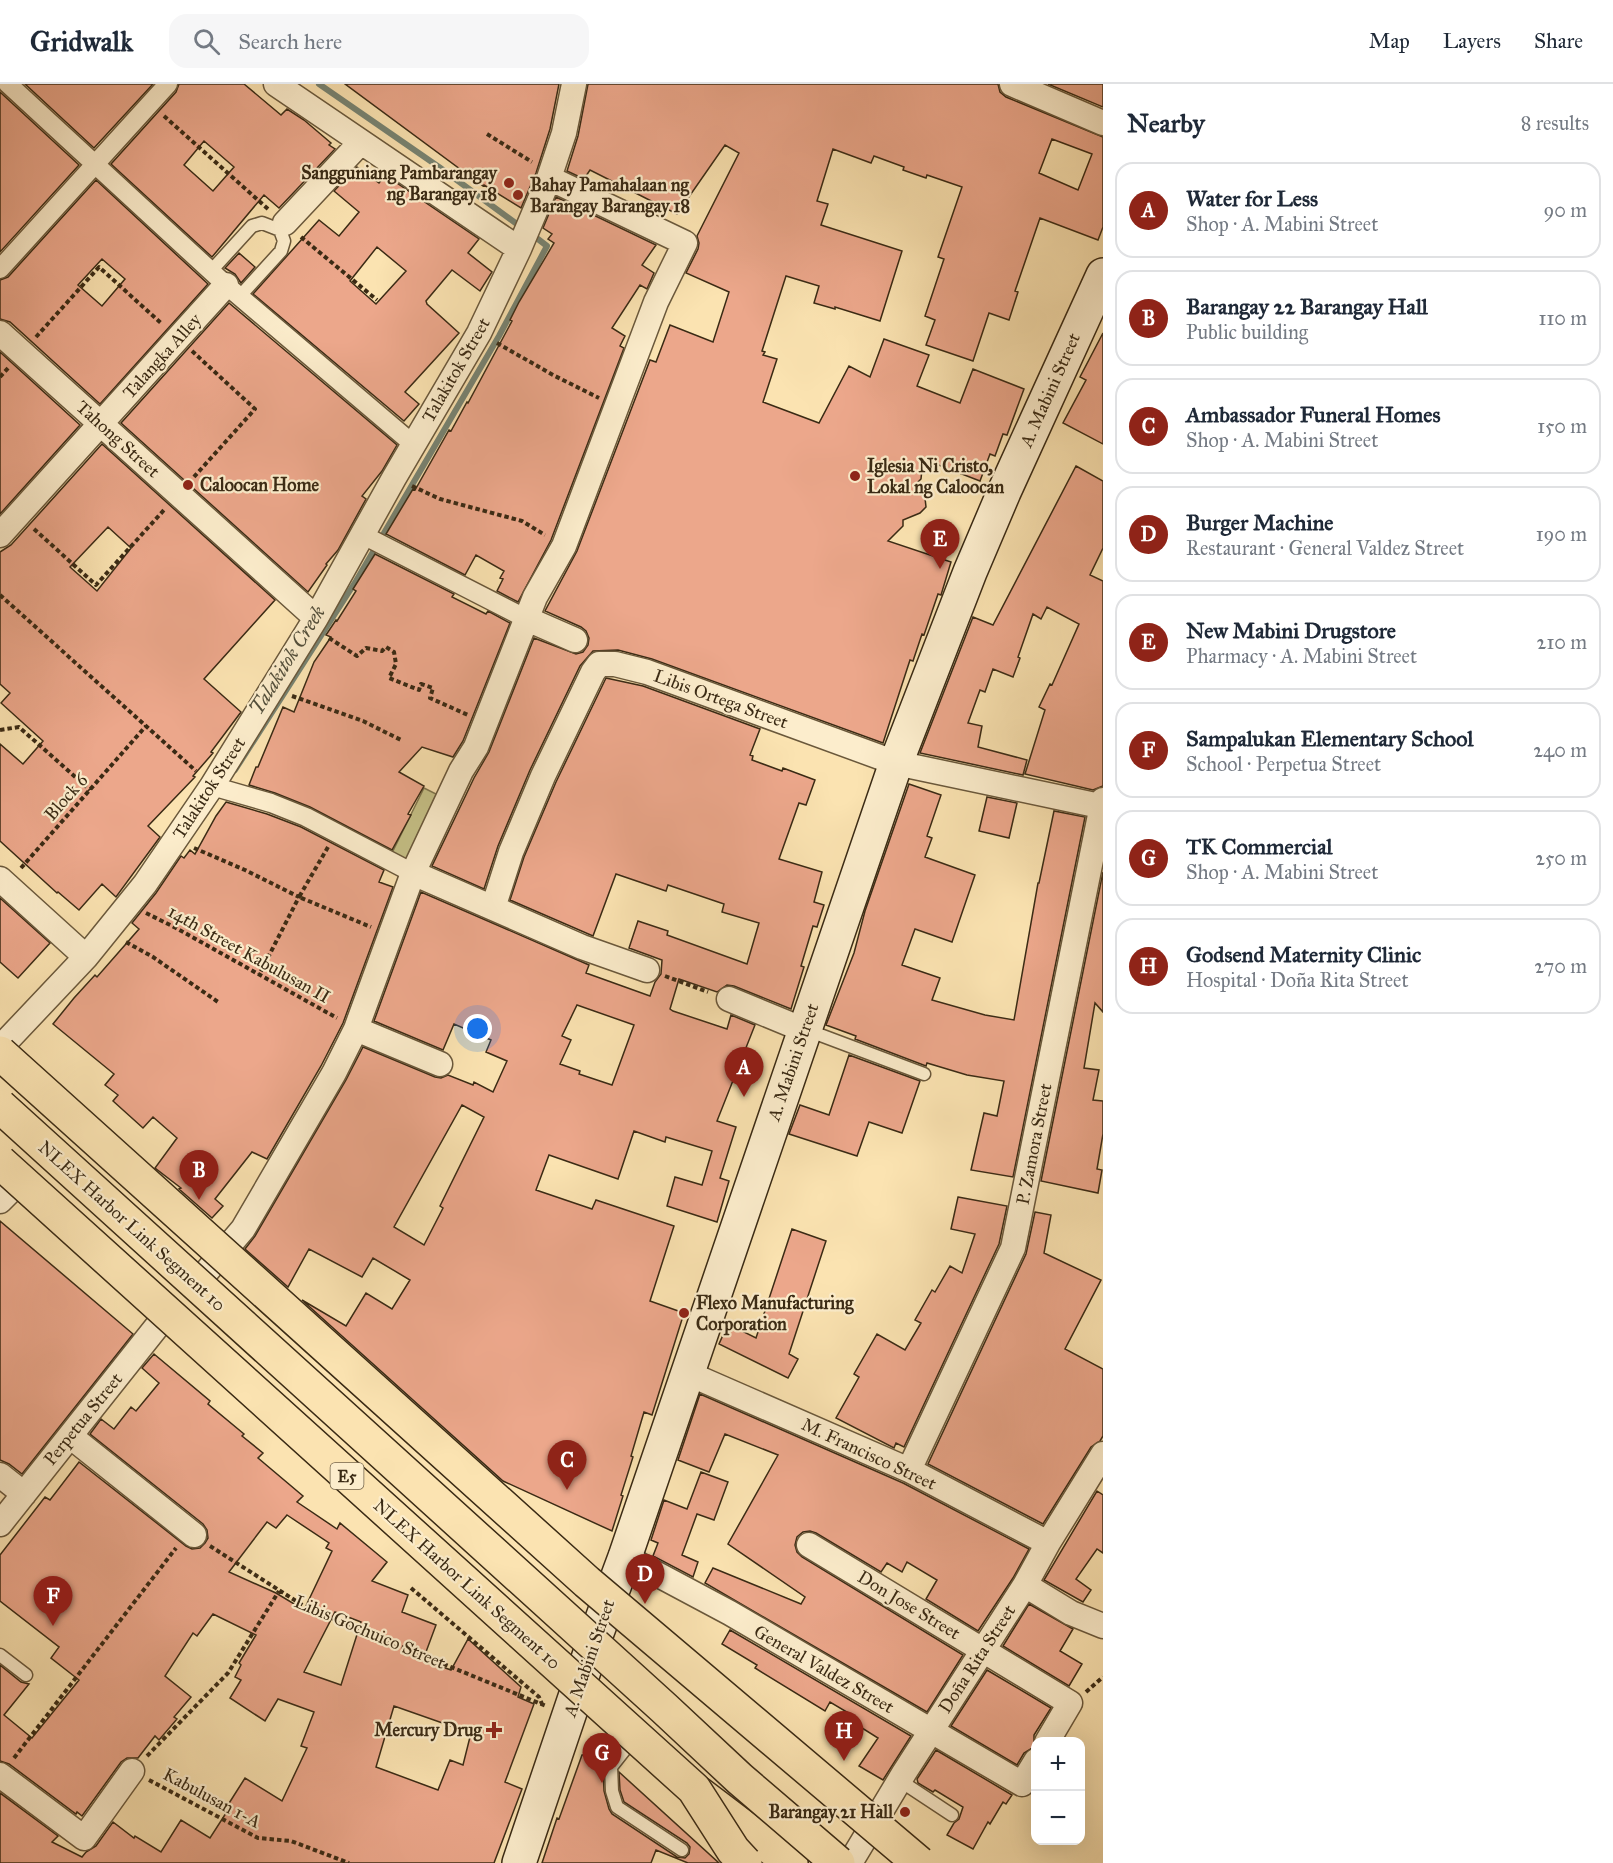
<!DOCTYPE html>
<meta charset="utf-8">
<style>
:root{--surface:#fff;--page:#f6f6f7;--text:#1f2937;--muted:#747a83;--line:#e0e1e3;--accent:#8f2418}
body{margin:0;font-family:"IM FELL Great Primer",serif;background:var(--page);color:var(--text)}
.controls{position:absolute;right:18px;bottom:18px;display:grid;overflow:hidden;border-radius:12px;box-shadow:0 6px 24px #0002}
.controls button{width:54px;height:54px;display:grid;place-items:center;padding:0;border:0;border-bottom:2px solid var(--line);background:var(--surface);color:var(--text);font:30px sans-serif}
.you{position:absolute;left:478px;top:945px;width:21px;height:21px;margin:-15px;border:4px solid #fff;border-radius:50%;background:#1a73e8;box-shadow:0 0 0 9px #1a73e833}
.badge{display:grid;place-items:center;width:39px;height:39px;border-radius:50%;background:var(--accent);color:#fff;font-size:20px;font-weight:700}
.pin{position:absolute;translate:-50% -50px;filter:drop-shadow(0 2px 3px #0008)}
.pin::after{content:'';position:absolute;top:32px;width:21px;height:18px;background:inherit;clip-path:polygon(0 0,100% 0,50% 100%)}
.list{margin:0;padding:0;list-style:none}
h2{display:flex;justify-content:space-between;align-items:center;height:78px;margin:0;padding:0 24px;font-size:26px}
h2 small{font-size:20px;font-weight:400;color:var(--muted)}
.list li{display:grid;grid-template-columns:39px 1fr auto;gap:18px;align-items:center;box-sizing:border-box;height:96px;margin:0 12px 12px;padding:0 12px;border:2px solid var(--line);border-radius:18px}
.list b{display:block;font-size:22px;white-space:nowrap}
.list p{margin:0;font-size:20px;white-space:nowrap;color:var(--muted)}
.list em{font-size:20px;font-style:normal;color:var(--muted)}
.icon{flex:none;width:33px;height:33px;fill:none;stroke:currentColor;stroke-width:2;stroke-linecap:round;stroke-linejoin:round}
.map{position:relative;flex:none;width:1103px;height:1779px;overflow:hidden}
header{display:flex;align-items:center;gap:36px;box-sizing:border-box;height:84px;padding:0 30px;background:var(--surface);border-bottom:2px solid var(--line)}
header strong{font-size:28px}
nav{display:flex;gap:33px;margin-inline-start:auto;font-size:21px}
.search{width:420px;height:54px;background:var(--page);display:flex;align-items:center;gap:15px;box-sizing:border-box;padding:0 21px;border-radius:18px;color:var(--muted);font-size:22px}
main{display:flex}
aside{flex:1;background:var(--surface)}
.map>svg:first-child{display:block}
.green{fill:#c6c187;stroke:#80764e;stroke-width:1.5}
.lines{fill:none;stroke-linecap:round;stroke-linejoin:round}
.stream{stroke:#778372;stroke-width:6}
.building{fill:#eca78b;stroke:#3a2a14;stroke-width:1.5;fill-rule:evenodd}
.service-casing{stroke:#6a583b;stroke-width:15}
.pedestrian-casing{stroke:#6a583b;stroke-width:21}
.minor-casing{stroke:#6a583b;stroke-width:27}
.secondary-casing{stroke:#3a2a14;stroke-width:36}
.motorway-casing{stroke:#3a2a14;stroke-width:36}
.path{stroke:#3a2a14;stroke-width:4;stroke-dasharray:4.5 3;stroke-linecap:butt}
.service{stroke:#fcedcc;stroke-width:12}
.pedestrian{stroke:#fcedcc;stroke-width:18}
.minor{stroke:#fcedcc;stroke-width:24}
.secondary{stroke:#fcedcc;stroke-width:33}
.motorway{stroke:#fbe3b1;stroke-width:33}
.motorway-bridge-casing{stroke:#3a2a14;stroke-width:36;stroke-linecap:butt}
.motorway-bridge{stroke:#fbe3b1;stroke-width:33}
.poi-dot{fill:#8f2418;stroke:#fcedcc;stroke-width:2}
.labels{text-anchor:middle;stroke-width:4.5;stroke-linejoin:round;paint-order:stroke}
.shield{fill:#fcedcc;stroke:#74644b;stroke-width:1.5}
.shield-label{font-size:16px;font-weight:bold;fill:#3a2a14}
.poi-label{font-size:18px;font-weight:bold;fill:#3a2a14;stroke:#fcedcc;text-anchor:start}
.street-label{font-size:18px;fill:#3a2a14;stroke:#fcedcc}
.water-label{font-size:20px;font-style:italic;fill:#534f3b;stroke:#fcedcc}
</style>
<header>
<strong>Gridwalk</strong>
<div class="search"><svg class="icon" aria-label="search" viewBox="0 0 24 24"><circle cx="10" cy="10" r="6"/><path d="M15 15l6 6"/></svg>Search here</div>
<nav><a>Map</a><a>Layers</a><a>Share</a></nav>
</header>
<main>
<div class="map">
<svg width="1103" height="1779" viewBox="0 0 1103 1779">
<rect width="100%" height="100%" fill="#fbe3b1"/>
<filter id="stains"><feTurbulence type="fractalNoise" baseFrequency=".00333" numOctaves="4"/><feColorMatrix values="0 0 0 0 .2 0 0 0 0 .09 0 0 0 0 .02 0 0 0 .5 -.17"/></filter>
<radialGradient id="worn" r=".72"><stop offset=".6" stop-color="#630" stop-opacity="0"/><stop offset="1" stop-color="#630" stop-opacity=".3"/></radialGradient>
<path class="green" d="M424 704 454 719 420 786 391 771Z"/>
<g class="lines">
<path class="stream" d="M319 0 439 83 521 143
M235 686 356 497 499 252 547 162 534 152"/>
</g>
<path class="building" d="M25 0H153L94 64Z
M179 0H244L281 31 287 25 304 36 331 59 329 61 335 65 279 124 264 111 212 173 111 80 176 8ZM204 57 234 83 213 107 184 81Z
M345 0H559L550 45 536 89 521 124 484 101 483 102Z
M588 0H998L1000 8 1006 13 1103 53V143L1098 156 1040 134 1015 207 1018 208 1009 236 989 229 973 277 926 261 935 236 925 232 944 175 938 173 962 103 927 91 926 94 903 86 904 83 874 72 871 79 833 65 817 117 828 120 821 141 902 167 880 237 835 223V225L814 219 819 202 786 192 762 267 765 268 763 271 777 275 763 318 819 339 849 282 870 293 884 255 929 271 917 302 960 319 973 285 1024 305 1007 351 1003 350 995 372 990 370 980 397 923 375 921 395 914 402 925 414 926 423 920 429 903 436V442L888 457 951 478 941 511 938 510 924 551 922 550 913 577 910 576 883 659 652 575 618 566 593 567 580 582 530 686 498 762 484 805 432 782 474 694 489 668 534 554 576 570 583 568 588 561 589 554 586 547 581 543 545 527 577 467 650 276 656 278 670 241 713 258 729 208 686 189 698 165 699 159 697 152 739 69 725 61 677 130 590 86 584 95 567 87 578 52ZM1052 55 1092 70 1078 106 1039 89Z
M1048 0H1103V23Z
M0 8 79 81 0 168Z
M357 83 379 99 385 91 479 155 468 169 492 188 480 207 452 186 426 217 427 220 459 249 405 308 419 320 404 337 253 210 319 136 339 152 359 128 334 107ZM377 163 406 187 376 220 350 197Z
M96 96 208 200 100 320 10 238 0 235V196L8 193ZM102 175 125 195 102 222 78 201Z
M556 113 656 161 642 181 654 189 647 205 640 201 612 244 625 252 620 262 624 264 551 456 518 518 497 507 503 495 500 494 504 487 476 471 465 491 386 450 413 405 415 406 449 346 451 347 467 318 468 319 512 237 510 236 519 218 554 159 548 155 552 150 543 144Z
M239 169 255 183 241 199 235 190 225 184Z
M229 219 397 361 382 387 362 412 366 415 338 466 326 480 327 481 308 508 121 339Z
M1103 249V360L1063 339 1086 296 1080 293Z
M0 268 80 341 0 430Z
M102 360 275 516 204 595 241 628 211 668 213 669 193 692 195 693 148 742 160 753 116 813 102 800 79 826 58 808 57 809 0 757V660L23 680 43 657 1 619 10 609 0 600V468L11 461ZM108 443 131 464 97 507 70 483Z
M1076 382 1103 397V464L1090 491 1103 497V702L1093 706 1025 690 1045 626 1039 623 1050 600 1052 601 1079 540 1047 523 1041 535 1033 530 1018 573 1020 574 1013 593 993 585 985 608 980 606 968 639 982 642 978 663 1027 676 1023 691 920 669 973 533 993 541Z
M375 470 454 510 452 513 486 530 488 527 510 539 463 657 453 673 422 663 399 688 424 702 408 730 411 731 392 766 310 723 275 709 249 701 256 683H258L283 623 294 628 314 578 331 553 326 551 336 536 337 537 356 507 353 505Z
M606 594 643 602 760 645 750 671 753 672 752 676 782 687 783 684 815 696 806 721 799 719 779 775 822 788 814 818 824 821 817 843 813 842 801 882 804 883 791 925 734 902 727 901 717 908 679 895 670 925 673 927 727 945 731 931 755 941 717 1037 736 1043 720 1094 729 1097 717 1138 667 1122 675 1093 702 1101 712 1067 666 1053 665 1058 634 1047 618 1095 549 1071 536 1106 592 1125 596 1116 674 1142 650 1217 684 1229 652 1331 644 1328 631 1372 633 1373 621 1411 623 1412 612 1447 503 1397 302 1216 346 1242 366 1209 392 1225 410 1196 373 1174 362 1193 309 1165 288 1203 245 1165 255 1152 346 996 363 963 435 993 441 994 448 991 473 1001 474 998 493 1008 507 977 486 968 491 956 454 940 443 966 374 937 421 808 589 881 586 889 650 912 655 898 661 890 662 876 629 864 638 837 668 847 667 851 747 880 759 839 722 828 724 820 668 801 666 807 616 790 593 852 510 816 524 773 556 698ZM577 921 634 941 612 1001 579 990 580 987 560 980 571 956 562 952ZM462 1021 484 1033 440 1122 443 1124 424 1161 394 1143Z
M909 700 941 711 927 752 932 754 925 773 975 791 952 858 915 845 902 881 940 894 932 916 985 931 1014 936 1038 799H1039L1054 727 1085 733 1013 1093 971 1086 984 1029 997 1032 1004 997 967 991 927 979 926 982 855 955 856 952 826 941 854 869 865 827Z
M987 713 1017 719 1009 754 979 747Z
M226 718 267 730 301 743 384 786 379 798 393 803 343 939 321 982 267 1075 252 1068 215 1115 223 1122 212 1134 179 1105 181 1104 155 1084 177 1054 153 1033 143 1044 113 1017 118 1011 105 1001 114 990 53 940 74 914 95 891 97 893 139 845 132 839 156 809 181 772 184 774 190 766 195 770 216 732Z
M1103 788V928L1095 919 1084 984 1099 986 1093 1016 1103 1017V1050L1097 1085 1102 1086 1098 1109 1041 1097Z
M0 814 50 859 18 894 0 878Z
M849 971 920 997 902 1049 869 1038 857 1072 789 1050 800 1021 829 1031Z
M958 1113 1007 1122 999 1160 904 1363 896 1359 894 1364 836 1334 859 1293 854 1290 877 1250 905 1266 921 1239 915 1236 932 1206 935 1208 950 1182 962 1189 975 1150 951 1145Z
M1035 1128 1051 1131 1044 1169 1101 1196 1065 1265 1103 1285V1352L1100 1357 1091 1363 1043 1440 928 1380 1026 1170Z
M0 1137 133 1250 22 1390 9 1380 0 1376Z
M792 1145 826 1157 789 1270 798 1275 788 1294 719 1260 728 1240 756 1254Z
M154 1270 210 1317 208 1320 244 1350 242 1352 263 1369 258 1374 303 1412 297 1418 337 1445 340 1439 387 1478 372 1497 408 1511 402 1528 436 1541 423 1576 451 1586 468 1555 521 1603 518 1613 534 1620 505 1698 522 1705 494 1779H0V1709L58 1752 52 1758 82 1773 86 1768 96 1762 113 1738 134 1754 135 1752 161 1768 181 1736 210 1754 228 1726 226 1724 245 1694 282 1717 307 1664 301 1662 314 1628 278 1615 265 1637 230 1614 241 1596 235 1593 241 1581 239 1579 256 1551 213 1530 197 1552 193 1549 165 1592 191 1613 174 1633 177 1635 159 1656 155 1652 138 1674H127L121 1678 82 1732 77 1728 76 1730 9 1680 0 1677V1581L21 1598 29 1600 4 1631 32 1654 79 1596 51 1574 59 1563 0 1517V1471L45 1413 50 1416 79 1378 186 1462 192 1465 200 1464 205 1459 208 1454 207 1446 203 1440 90 1350 101 1335 114 1345 131 1323 136 1327 159 1299 142 1284ZM287 1431 329 1459 326 1464 332 1467 304 1526 276 1509 229 1488 267 1438 276 1444ZM335 1528 361 1538 341 1601 304 1588ZM394 1622 471 1649 463 1681 450 1676 438 1706 376 1683Z
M700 1310 903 1399 1029 1465 1013 1494 978 1547 926 1515 937 1496 907 1478 902 1488 887 1479 881 1488 816 1449 810 1447 803 1448 797 1453 795 1461 797 1468 802 1473 963 1571 927 1628 705 1499 713 1484 801 1520 805 1513 728 1460 778 1371 725 1350 709 1388 678 1376Z
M701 1388 728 1398 714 1436 697 1430 682 1471 698 1478 693 1493 653 1472 658 1459 651 1456 664 1416 687 1425Z
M1097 1407 1103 1411V1469L1097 1465 1076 1495 1091 1506 1083 1518 1044 1496Z
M1029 1520 1073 1545 1060 1567 1082 1580 1069 1602 1003 1562Z
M730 1546 911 1652 883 1696 859 1682 878 1654 854 1639 857 1634 830 1618 825 1627 755 1584 757 1581 722 1560Z
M987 1586 1051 1624 1034 1651V1663L1024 1669 1017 1681 951 1642Z
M936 1666 1012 1711 1006 1720 1003 1718 990 1740 988 1738 973 1765 947 1751 954 1739 959 1735 963 1723 935 1706 933 1708 918 1699 917 1695Z
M600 1670 606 1676 603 1683 604 1707 609 1725 612 1730 677 1773 685 1774 689 1770 690 1763 687 1759 624 1718 620 1706 619 1688 719 1779H688L656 1766 651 1779H542L557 1734 559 1735 582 1671Z"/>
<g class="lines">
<defs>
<path id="service" d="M211 187 252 142 262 139 280 146 284 140
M240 212 281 167 284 157 280 146
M807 946 924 990
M0 1571 26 1591
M630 1659 611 1683 612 1707 617 1723 682 1766
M899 1696 952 1731"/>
<path id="pedestrian" d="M8 0 226 201 413 360
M0 185 168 0
M361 450 527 535
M212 702 271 719 306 733 413 789"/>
<path id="minor" d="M276 0 519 165
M1012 0 1103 39
M285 139 361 58
M0 249 316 534
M0 451 226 201
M527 535 575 556
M413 789 582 863 647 886
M0 795 86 873
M493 824 511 768 543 692 593 588 599 580H615L647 588 896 679 1100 722
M729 915 804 946
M356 945 440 980
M0 964 86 873 145 800 212 702 316 534 394 394 479 249 519 165 549 94 564 49 574 0
M0 1117 18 1099
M202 1193 243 1145 334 989 356 945 413 789 461 687 476 663 535 513 564 462 656 218 685 159 549 94
M687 1289 909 1386 1048 1459
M70 1352 194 1451
M909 1386 1013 1164 1103 716
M0 1391 24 1410
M0 1440 166 1231
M809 1461 1070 1619 1047 1658
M625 1473 730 1529 1022 1700 1036 1677
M1025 1501 1071 1529 1103 1542
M0 1691 84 1754 132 1687
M850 1779 904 1689 1025 1501 1048 1459 1103 1370"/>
<path id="secondary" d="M519 1779 595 1554 625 1473 896 679 970 488 1004 408 1103 191"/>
<path id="motorway" d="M697 1708 791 1779"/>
</defs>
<use href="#service" class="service-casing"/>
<use href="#pedestrian" class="pedestrian-casing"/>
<use href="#minor" class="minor-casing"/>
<use href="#secondary" class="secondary-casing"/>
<use href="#motorway" class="motorway-casing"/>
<path class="path" d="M164 32 268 125
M487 50 532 78
M301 153 377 216
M36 253 99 183 162 240
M497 259 553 291 599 314
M192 267 255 325 193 394
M0 293 9 283
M412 402 440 415 522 437 545 451
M34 445 96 501 164 426
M0 511 196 687
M329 554 357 572 366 564 382 567 386 563 394 568 396 580 389 594 419 606 421 600 433 604 430 614 468 631
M292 612 363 637 403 657
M0 646 19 643 90 706
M328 763 299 813 371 843
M194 764 245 786 299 813 259 891
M21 784 146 642
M146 829 176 844 337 934
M126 858 153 873 218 918
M665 892 708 908
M210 1462 307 1524 546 1622
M411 1504 539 1613 542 1620
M1086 1608 1103 1593
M147 1672 228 1589 279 1507
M14 1674 176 1464
M149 1696 258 1754 291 1757 349 1779"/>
<use href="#service" class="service"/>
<use href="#pedestrian" class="pedestrian"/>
<use href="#minor" class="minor"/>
<use href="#secondary" class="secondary"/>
<use href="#motorway" class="motorway"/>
<defs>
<path id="motorway-bridge" d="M0 969 587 1498 919 1779
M0 1022 664 1624 740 1695 838 1779
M0 1078 694 1705 733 1766 745 1779"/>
</defs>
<use href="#motorway-bridge" class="motorway-bridge-casing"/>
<use href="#motorway-bridge" class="motorway-bridge"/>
</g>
<g class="poi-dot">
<circle cx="509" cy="99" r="6"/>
<circle cx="518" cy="111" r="6"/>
<circle cx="855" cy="392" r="6"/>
<circle cx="188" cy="401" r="6"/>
<circle cx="684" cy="1229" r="6"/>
<path d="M491 1637h6v6h6v6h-6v6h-6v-6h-6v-6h6z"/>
<circle cx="905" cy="1728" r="6"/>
</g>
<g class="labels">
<rect class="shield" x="330.5" y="1379" width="33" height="26" rx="4.5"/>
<g class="shield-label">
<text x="347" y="1398">E5</text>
</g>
<g class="poi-label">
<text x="497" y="95" text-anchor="end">Sangguniang Pambarangay<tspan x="497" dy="21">ng Barangay 18</tspan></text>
<text x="530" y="107">Bahay Pamahalaan ng<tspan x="530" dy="21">Barangay Barangay 18</tspan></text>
<text x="867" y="388">Iglesia Ni Cristo,<tspan x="867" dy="21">Lokal ng Caloocan</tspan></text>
<text x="200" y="407">Caloocan Home</text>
<text x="696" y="1225">Flexo Manufacturing<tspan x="696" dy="21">Corporation</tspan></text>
<text x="482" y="1652" text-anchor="end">Mercury Drug</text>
<text x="893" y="1734" text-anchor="end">Barangay 21 Hall</text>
</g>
<g class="street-label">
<text transform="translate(162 272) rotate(-48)" y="6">Talangka Alley</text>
<text transform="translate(456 286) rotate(-60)" y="6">Talakitok Street</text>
<text transform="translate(1050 306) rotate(-66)" y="6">A. Mabini Street</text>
<text transform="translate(118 355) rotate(42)" y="6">Tahong Street</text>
<text transform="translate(721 615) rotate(20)" y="6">Libis Ortega Street</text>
<text transform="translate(209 704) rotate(-57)" y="6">Talakitok Street</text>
<text transform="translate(66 713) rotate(-49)" y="6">Block 6</text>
<text transform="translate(249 870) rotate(29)" y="6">14th Street Kabulusan II</text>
<text transform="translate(793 978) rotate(-71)" y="6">A. Mabini Street</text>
<text transform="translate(1034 1060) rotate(-79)" y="6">P. Zamora Street</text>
<text transform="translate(132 1142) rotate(42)" y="6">NLEX Harbor Link Segment 10</text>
<text transform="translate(83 1335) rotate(-51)" y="6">Perpetua Street</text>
<text transform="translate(869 1370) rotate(25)" y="6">M. Francisco Street</text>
<text transform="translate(467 1500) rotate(42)" y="6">NLEX Harbor Link Segment 10</text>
<text transform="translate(909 1521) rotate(31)" y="6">Don Jose Street</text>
<text transform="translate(370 1548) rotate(23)" y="6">Libis Gochuico Street</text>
<text transform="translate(589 1574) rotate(-71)" y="6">A. Mabini Street</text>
<text transform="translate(977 1575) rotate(-57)" y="6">Doña Rita Street</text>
<text transform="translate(824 1585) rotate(30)" y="6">General Valdez Street</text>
<text transform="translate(212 1714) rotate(28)" y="6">Kabulusan 1-A</text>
</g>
<g class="water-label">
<text transform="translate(287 576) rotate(-58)" y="7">Talakitok Creek</text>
</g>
</g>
<rect width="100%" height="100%" filter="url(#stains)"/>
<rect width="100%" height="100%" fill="url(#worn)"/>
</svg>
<div class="controls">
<button>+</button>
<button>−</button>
</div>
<div class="you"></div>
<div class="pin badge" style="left:744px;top:1013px">A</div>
<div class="pin badge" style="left:199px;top:1116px">B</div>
<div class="pin badge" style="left:567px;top:1406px">C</div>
<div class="pin badge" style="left:645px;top:1520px">D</div>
<div class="pin badge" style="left:940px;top:485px">E</div>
<div class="pin badge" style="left:53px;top:1542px">F</div>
<div class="pin badge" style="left:602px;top:1699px">G</div>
<div class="pin badge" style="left:844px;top:1677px">H</div>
</div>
<aside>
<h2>Nearby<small>8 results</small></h2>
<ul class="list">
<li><span class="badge">A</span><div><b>Water for Less</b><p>Shop · A. Mabini Street</p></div><em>90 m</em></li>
<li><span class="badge">B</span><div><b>Barangay 22 Barangay Hall</b><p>Public building</p></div><em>110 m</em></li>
<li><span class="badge">C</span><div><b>Ambassador Funeral Homes</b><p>Shop · A. Mabini Street</p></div><em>150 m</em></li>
<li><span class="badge">D</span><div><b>Burger Machine</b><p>Restaurant · General Valdez Street</p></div><em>190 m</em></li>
<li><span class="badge">E</span><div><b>New Mabini Drugstore</b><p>Pharmacy · A. Mabini Street</p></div><em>210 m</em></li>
<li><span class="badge">F</span><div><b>Sampalukan Elementary School</b><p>School · Perpetua Street</p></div><em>240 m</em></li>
<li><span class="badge">G</span><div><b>TK Commercial</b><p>Shop · A. Mabini Street</p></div><em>250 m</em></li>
<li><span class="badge">H</span><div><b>Godsend Maternity Clinic</b><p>Hospital · Doña Rita Street</p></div><em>270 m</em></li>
</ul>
</aside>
</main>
